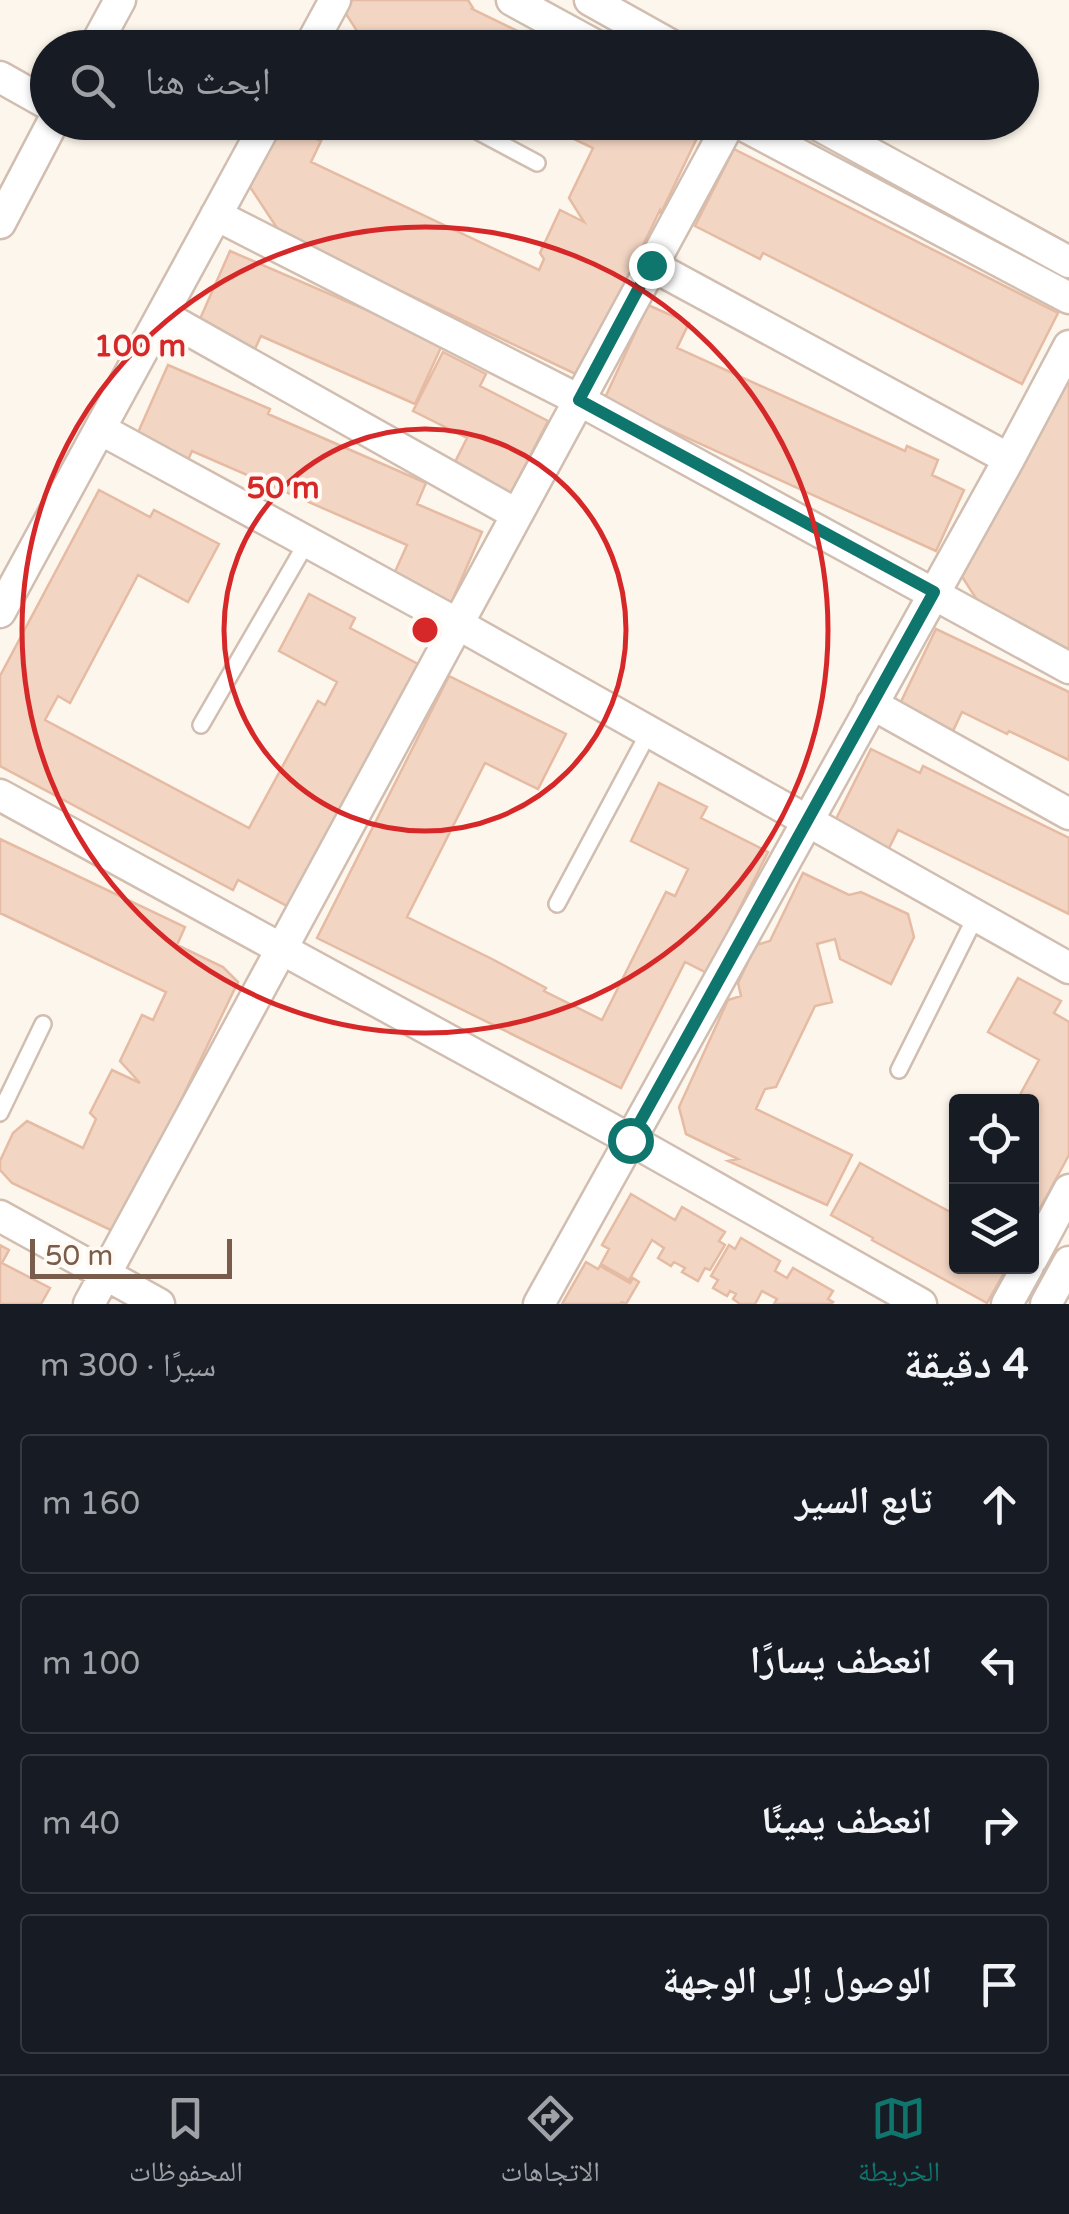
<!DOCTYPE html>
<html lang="ar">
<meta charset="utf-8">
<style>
:root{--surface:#171b24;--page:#242831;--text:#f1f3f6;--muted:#9ea1a6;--line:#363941;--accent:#0f766e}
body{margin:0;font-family:"Varela Round","Noto Naskh Arabic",sans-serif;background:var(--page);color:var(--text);direction:rtl}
.controls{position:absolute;right:30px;bottom:30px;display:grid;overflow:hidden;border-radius:10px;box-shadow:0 2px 8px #0004}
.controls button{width:90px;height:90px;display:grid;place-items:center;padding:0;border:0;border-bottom:2px solid var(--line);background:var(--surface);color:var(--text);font:50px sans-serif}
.scale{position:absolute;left:30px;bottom:25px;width:202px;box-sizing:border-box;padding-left:10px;border:5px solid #7a5c4d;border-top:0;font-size:28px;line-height:35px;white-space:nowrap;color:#7a5c4d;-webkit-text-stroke:8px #fffaf3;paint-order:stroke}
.stop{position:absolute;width:30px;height:30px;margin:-22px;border:8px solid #0f766e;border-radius:50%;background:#fff}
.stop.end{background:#0f766e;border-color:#fff;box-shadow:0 2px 10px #0008}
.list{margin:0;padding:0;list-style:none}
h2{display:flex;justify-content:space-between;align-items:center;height:130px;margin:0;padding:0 40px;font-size:42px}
h2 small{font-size:32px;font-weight:400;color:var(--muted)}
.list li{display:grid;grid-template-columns:65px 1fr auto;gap:30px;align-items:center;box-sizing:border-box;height:140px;margin:0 20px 20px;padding:0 20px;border:2px solid var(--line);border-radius:10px}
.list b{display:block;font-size:38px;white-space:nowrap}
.list em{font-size:32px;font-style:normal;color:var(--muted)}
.icon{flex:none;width:55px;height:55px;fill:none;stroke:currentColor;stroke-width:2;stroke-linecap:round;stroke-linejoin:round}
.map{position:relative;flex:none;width:1069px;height:1304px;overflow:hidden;direction:ltr}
.search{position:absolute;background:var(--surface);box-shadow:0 2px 8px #0004;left:30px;right:30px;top:30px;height:110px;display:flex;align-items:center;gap:25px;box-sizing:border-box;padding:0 35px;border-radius:55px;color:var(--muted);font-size:38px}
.sheet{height:770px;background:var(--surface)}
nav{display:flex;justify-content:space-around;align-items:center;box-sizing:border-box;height:140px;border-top:2px solid var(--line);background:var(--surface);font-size:28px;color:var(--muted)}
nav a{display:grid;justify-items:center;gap:5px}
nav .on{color:var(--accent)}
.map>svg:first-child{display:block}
.building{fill:#f3d5c3;stroke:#e6bba3;stroke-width:2.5}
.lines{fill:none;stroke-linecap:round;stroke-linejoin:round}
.service-casing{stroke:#d1beb0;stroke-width:20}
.minor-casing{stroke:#d1beb0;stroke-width:35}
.service{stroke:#fff;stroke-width:15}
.minor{stroke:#fff;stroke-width:30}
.route{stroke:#0f766e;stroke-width:12}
.ring{fill:none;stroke:#d62828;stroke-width:5}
.centre{fill:#d62828;stroke:#fffaf3;stroke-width:5}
.ring-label{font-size:30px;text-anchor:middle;font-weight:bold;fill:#d62828;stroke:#fffaf3;stroke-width:8;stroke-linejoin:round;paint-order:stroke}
</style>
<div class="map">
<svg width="1069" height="1304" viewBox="0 0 1069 1304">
<rect width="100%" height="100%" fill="#fdf6ec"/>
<path class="building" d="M352 0H468L473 8 472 9 553 48H368L346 14Z
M538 122H685L696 140 661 213 660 210 580 376 281 234 250 187 275 136 290 126 321 141 311 162 539 270 544 259 540 253 560 210 584 222 569 198 593 148Z
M734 149 1058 313 1022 384 763 253 760 259 695 226Z
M230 251 443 343 415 404 261 336 253 353 196 328Z
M648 305 689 323 677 348 905 451 907 446 938 460 932 475 964 490 936 551 604 400Z
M443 352 486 374 480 386 548 421 510 495 453 466 467 438 413 411Z
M168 365 270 409 268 414 426 483 417 504 482 532 448 610 389 585 407 545 192 451 184 469 132 446Z
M1069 374V657L990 620 959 572Z
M99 490 150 517 154 510 219 544 188 602 138 575 70 703 58 696 45 720 249 828 318 701 325 705 337 682 279 651 309 594 355 618 350 628 418 664 289 907 238 880 233 890 0 766V676Z
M936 629 1069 692V760L1009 731 1007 734 962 712 951 735 897 710Z
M449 676 566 734 538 789 485 763 407 917 492 959 546 988 544 991 602 1020 666 892 675 896 688 869 631 841 659 783 707 807 701 818 768 852 707 973 685 962 621 1088 317 938Z
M871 749 920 773 923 766 1069 838V914L898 830 888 850 834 823Z
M0 839 185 927 177 945 223 967 238 982 117 1233 12 1183 0 1170V1161L13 1133 27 1121 83 1148 96 1119 90 1113 112 1070 140 1083 120 1061 142 1015 153 1020 166 992 0 913Z
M803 873 849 895 861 892 908 914 914 937 891 984 840 959 835 939 817 944 832 1002 815 1006 776 1087 765 1089 756 1109 852 1155 827 1205 728 1161 738 1159 686 1134 679 1107 728 1000 741 996 738 983 756 945 770 941Z
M1018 978 1061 1001 1054 1013 1069 1022V1155L1032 1223V1102H1016L1039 1060 988 1032Z
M860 1163 954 1214 956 1210V1266H1008L987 1303 872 1240 873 1238 831 1215Z
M631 1194 675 1220 682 1207 725 1232 719 1241 725 1245 710 1270 705 1268 698 1281 682 1272 685 1268 674 1262 671 1266 658 1258 664 1248 652 1240 629 1280 601 1264 609 1249 602 1245Z
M741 1238 780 1261 775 1271 787 1278 793 1268 833 1291 828 1299 833 1302 831 1304H774L777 1299 762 1291 755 1304H740L733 1299 736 1294 730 1291 727 1296 713 1288 718 1280 711 1276 729 1245 735 1249Z
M0 1245 9 1250 2 1263 50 1288 41 1304H0Z
M586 1262 598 1269 600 1266 630 1283 633 1278 639 1282 626 1304 622 1302 620 1304H562Z"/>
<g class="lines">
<defs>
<path id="service" d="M460 122 537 163
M201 725 307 542
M557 904 649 732
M899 1070 976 916
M0 1113 43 1024"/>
<path id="minor" d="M512 0 600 48
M590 0 676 48
M94 48 120 0
M309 48 335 0
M0 77 48 104
M737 122 1069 298
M813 122 1069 262
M216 215 579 400 1069 668
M0 223 53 122
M651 265 1009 459
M162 315 516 514
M100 429 456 623 1069 968
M0 612 267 122
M872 704 1069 814
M0 795 631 1140 921 1304
M0 1216 159 1304
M1032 1259 1069 1190
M89 1304 730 122
M539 1304 1009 459 1069 346
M1007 1304 1028 1266
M1046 1304 1069 1262"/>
</defs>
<use href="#service" class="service-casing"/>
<use href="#minor" class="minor-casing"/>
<use href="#service" class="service"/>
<use href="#minor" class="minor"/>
</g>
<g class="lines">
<path class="route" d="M630 1140 934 592 579 400 651 265"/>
</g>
<g class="ring">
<circle cx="425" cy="630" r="201"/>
<circle cx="425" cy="630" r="403"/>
</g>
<circle cx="425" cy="630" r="15" class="centre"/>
<g class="ring-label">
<text x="140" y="356">100 m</text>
<text x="283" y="498">50 m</text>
</g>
</svg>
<div class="controls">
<button><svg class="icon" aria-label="locate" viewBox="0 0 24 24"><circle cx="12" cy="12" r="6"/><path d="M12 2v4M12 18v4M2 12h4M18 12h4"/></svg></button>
<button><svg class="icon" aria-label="layers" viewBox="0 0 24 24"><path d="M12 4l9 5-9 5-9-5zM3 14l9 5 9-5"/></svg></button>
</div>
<div class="scale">50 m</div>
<div class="stop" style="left:630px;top:1140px"></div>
<div class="stop end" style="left:651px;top:265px"></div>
<div class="search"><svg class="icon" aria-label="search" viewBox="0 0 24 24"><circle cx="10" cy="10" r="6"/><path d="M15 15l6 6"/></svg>ابحث هنا</div>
</div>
<section class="sheet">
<h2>4 دقيقة<small>سيرًا · 300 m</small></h2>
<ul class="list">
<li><svg class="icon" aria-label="ahead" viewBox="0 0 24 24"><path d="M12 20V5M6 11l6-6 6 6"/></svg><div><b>تابع السير</b></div><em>160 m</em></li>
<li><svg class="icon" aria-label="left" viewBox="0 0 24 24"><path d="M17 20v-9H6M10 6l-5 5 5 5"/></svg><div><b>انعطف يسارًا</b></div><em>100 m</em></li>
<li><svg class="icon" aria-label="right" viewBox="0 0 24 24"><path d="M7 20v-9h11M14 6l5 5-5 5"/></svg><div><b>انعطف يمينًا</b></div><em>40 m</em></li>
<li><svg class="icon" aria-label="arrive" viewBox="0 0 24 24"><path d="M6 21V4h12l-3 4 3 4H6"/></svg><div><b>الوصول إلى الوجهة</b></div></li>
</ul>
</section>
<nav>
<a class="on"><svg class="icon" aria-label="map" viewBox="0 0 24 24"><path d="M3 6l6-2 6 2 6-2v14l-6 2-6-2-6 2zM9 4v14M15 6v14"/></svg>الخريطة</a>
<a><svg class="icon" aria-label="directions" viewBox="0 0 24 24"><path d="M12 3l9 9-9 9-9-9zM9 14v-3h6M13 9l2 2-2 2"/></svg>الاتجاهات</a>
<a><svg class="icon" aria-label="saved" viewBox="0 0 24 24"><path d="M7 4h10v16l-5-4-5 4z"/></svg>المحفوظات</a>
</nav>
